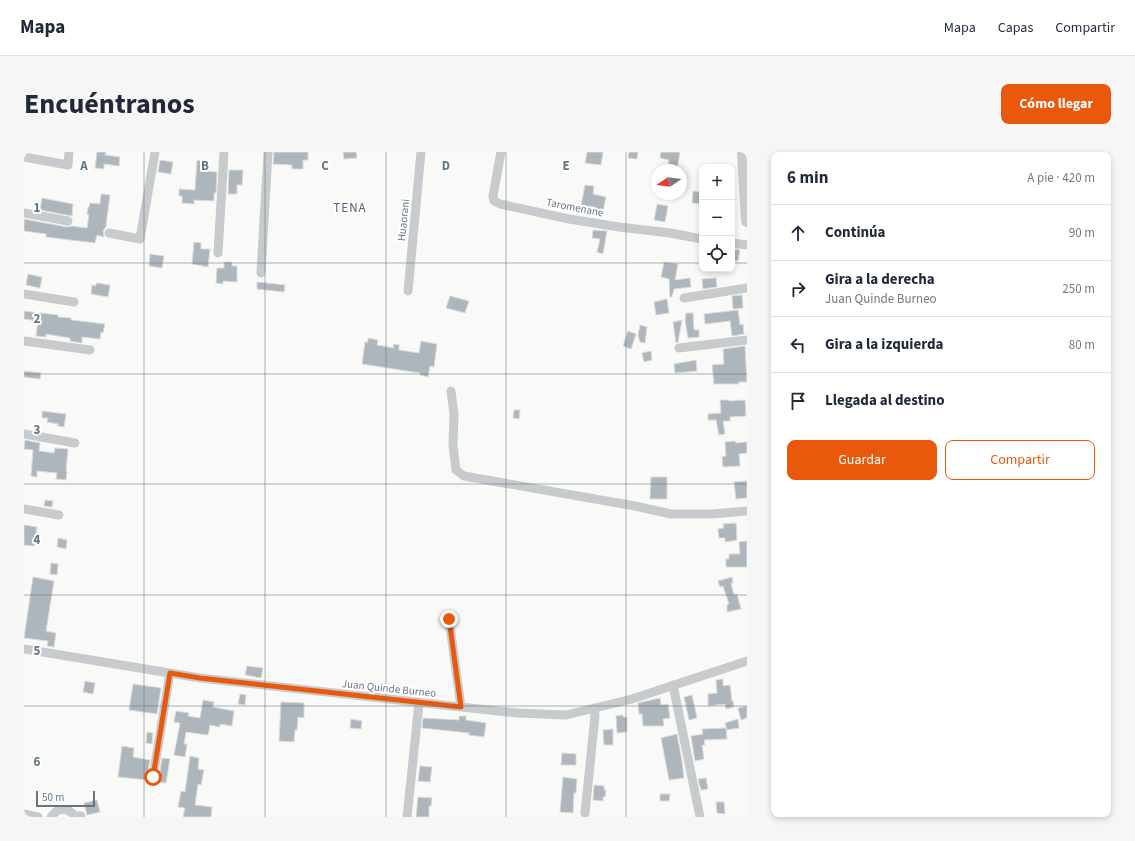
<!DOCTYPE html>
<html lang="es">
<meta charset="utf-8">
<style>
:root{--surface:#fff;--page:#f6f6f7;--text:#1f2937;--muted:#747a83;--line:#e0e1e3;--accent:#ea580c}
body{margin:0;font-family:"Source Sans 3",sans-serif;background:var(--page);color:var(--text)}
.controls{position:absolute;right:12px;top:12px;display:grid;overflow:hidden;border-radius:8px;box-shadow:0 2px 6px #0003}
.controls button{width:36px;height:36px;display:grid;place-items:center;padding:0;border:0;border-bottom:1px solid var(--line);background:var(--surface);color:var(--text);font:20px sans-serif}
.compass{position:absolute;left:627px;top:12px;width:36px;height:36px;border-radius:50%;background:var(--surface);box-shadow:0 2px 6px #0003;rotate:257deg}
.scale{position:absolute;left:12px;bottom:10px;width:59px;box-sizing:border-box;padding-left:4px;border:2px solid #637583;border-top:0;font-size:11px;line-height:14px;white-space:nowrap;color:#637583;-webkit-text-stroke:3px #fff;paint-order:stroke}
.stop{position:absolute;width:12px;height:12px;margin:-9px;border:3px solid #ea580c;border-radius:50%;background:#fff}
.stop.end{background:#ea580c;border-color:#fff;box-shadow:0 1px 4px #0008}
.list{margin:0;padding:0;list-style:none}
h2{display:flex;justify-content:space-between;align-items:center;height:52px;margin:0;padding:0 16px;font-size:17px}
h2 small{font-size:13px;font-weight:400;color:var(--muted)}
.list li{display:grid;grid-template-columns:26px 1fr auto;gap:12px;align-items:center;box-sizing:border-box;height:56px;padding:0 16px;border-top:1px solid var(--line)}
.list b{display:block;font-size:15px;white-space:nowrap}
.list p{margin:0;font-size:13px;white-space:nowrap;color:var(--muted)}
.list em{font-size:13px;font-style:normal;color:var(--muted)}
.actions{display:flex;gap:8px;padding:12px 16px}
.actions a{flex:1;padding:9px 0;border:1px solid var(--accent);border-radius:8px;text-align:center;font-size:14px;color:var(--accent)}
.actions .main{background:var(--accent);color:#fff}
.icon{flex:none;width:22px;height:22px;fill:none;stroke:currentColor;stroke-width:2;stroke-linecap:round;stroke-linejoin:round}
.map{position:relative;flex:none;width:723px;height:665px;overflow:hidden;border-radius:8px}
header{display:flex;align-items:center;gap:24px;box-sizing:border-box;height:56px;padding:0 20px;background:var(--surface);border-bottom:1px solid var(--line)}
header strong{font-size:19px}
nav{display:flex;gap:22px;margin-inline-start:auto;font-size:14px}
.intro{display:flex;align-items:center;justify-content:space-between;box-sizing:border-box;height:96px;padding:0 24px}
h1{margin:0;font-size:28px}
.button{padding:10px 18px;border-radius:8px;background:var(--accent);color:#fff;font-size:14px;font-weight:700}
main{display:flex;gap:24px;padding:0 24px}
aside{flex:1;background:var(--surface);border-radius:8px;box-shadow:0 2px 6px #0003}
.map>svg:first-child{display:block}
.building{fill:#adb6bc;stroke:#dbdbd9}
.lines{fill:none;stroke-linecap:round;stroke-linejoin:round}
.minor{stroke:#c7cbce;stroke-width:9}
.tertiary{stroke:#c7cbce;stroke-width:12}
.route{stroke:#ea580c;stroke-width:5}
.grid{fill:none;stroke:#637583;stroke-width:1;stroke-opacity:0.55}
.labels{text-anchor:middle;stroke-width:4;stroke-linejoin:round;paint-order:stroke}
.street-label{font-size:11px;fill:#637583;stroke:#fff}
.quarter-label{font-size:13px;letter-spacing:1px;fill:#55636e;stroke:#fff}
.grid-label{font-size:13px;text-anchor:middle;font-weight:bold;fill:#637583;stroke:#fff;stroke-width:4;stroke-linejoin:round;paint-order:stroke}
</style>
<header>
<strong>Mapa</strong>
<nav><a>Mapa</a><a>Capas</a><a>Compartir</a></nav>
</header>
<div class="intro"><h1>Encuéntranos</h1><a class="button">Cómo llegar</a></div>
<main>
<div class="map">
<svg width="723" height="665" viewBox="0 0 723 665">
<rect width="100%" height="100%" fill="#f9f9f7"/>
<path class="building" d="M73 0H82L81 3 96 5 95 14 80 12V17L71 16Z
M250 0H284V8H279V17H268V13L249 12Z
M319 0H332L333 6 320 7Z
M563 0H579L577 13 561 11Z
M605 0H614L613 7 604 6Z
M637 0H656L653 18H644L645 8 636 6Z
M136 8 149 10 147 22 134 20Z
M173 8 180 9 179 19 193 20 192 41H190V49L170 48V52L158 51V44H155V37L171 38Z
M205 18H219L218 33H213V42H204Z
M561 33 570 34 569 42 582 45 579 59 570 57V55L557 53Z
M669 39 678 40V52L668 51Z
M77 42 86 43 82 73H83L79 79 80 85 73 83 71 91 22 85V82L0 79V67L43 75 48 74 63 76 65 63 63 62 64 55H65L66 51 76 52Z
M18 46 49 52 48 64 16 58Z
M633 52 644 54 641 70 630 68Z
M569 78 583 79 579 102 573 100 576 87 568 86Z
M170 90 177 91V97H186L184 115 168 112Z
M708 97 716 98 714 109 708 108Z
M126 102 140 104 138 116 125 114Z
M200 110H208V114H213V130L199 129V132L192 131 193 116H200Z
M640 110 654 112 651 128 666 126 667 135 650 137 648 145H646L645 127 637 125Z
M4 122 18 125 16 136 2 133Z
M692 126 693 135 679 137 678 127Z
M233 130 261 133 260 140 233 137Z
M72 131 86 133 84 145 67 142 68 133 72 134Z
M718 143 719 156 709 157 708 144Z
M426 144 445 149 441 161 422 156Z
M643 147 645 161 632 163 630 150Z
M714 158 716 173 719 172 720 182 708 184 706 169 681 172 680 162Z
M0 159 34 163V165L47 166V168L81 172 79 181 77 180 76 187 58 185V191L46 189V186L22 182V185L12 184 14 169 0 167Z
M662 161H669L670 178H675V185L664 186 661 168Z
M658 168 654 190 652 191 649 170Z
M616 173 623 175 621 191 616 190 614 183Z
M604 179 612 182 607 197 599 194Z
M344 186 354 188 353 193 369 196 370 192 375 193V198L395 201 397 189 413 192 410 215 406 214 404 225 396 223V221L338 212 341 190H344Z
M721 194 723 230H715V232H690L688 213 700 212 699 197Z
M627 199 628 208 620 210 618 201Z
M672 208 673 219 651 221 650 212Z
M0 219 17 221 16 227 0 225Z
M696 248H705V249L721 248 722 264 706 265V269H699L701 282 695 283 692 268H684V262L697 261Z
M490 258H496L495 267 489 266Z
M18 259 42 262 40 275 34 274V272L23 270 24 266H18Z
M1 288 16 291 15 299 30 301 31 296 44 297 42 319H43L42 328 32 327 33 321 13 319V325L7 324 9 298 0 297Z
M711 289 712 291 723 290V301L715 302 716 314 699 315 698 305 702 304 701 290Z
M627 325H643V347H626Z
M723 329V346L712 347 710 330Z
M21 348 29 349 28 355 20 354Z
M712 371 713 388 701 390V386H695L694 377 700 376 699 372Z
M0 373 13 375 10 394 0 393Z
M34 386 43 388 42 397 33 395Z
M723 389V415H702V407H705V402H716L715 390Z
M27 411 34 412 33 423 26 422Z
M9 425 30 429 22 479 32 481 30 495 23 494 24 489 0 486Z
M708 425 709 431H707L710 443 713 442 717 457 703 460V453L705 452 699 434 696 435 694 429Z
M223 514 239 516 237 526 221 523Z
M699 527V534L706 533 708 549H709L710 555 702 557 701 552 684 554V542L693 541 692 528Z
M61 529 71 531 69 542 59 540Z
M109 532 137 536 133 562 105 558Z
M216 542 222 543 221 553 214 552Z
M668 543 673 566 665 568 660 545Z
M636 546 637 553 644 552 646 566 639 567 640 574H619L618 562H615L614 551Z
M179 548 190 550 189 555 210 559 208 574 196 572V575L186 573 184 583 162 580 160 592H163L161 605 150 603 156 571 150 570 152 559 165 561 164 564 176 566Z
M257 550 280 551V566L274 565 273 578H271L270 590 255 589Z
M723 554V566L717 568 714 556Z
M599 563V565H603V580L593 581 592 564Z
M435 564H442V568L462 571 460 585 445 583V581L398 576 399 566 435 568Z
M327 567 338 569 337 577 326 576Z
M714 567 715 576 703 578 701 571Z
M702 576 703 587 680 588 681 593H678L680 607 671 609 667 584 679 582 678 577Z
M589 577V593H580L579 578Z
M123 580 129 581 128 592 122 591Z
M653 582 658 609 660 626 645 628 637 586Z
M98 594 110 596 109 605 126 608 123 624 124 628 94 625Z
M538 601 552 602V613H537Z
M166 604 175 606 174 617 180 618 177 633 174 632 171 653 188 655 187 665H159L161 656 154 655 157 639 161 640Z
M138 606 146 607 142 631 132 630 135 626Z
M396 614 408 615 406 630 394 629Z
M539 625 553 627 552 641H550L549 661 536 660Z
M682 626 684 637 677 638 674 627Z
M570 633 580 634V638H582L581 645H579V649L569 648Z
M636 642H646L645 649H636Z
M394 645 408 646 407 654H405V665H392Z
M73 648 76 660 63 663 60 651Z
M692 650H700L701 662 693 661Z"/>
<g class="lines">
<path class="minor" d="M477 0 469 44 470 49 476 52 545 67 595 75 646 81 678 87
M0 5 44 13 45 0
M0 61 44 69
M85 81 116 87 131 0
M708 91 723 93
M194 101 200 0
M237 121 244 0
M384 139 397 0
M0 142 50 150
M660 146 723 136
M0 189 66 198
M655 196 723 188
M427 239 430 262 429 293 432 318 440 324 611 354 647 362H688L723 359
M0 282 51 291
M0 357 35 363
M425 467 437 555
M0 497 176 526 437 555 494 561 542 563 608 547 723 509
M649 533 676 665
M129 625 146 521
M561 661 571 564 570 556
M0 662 14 665
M27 665C34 655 43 655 51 664H57
M383 665 395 551"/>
<path class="tertiary" d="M719 0 723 69"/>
</g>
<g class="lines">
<path class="route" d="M129 625 146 521 176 526 437 555 425 467"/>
</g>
<path class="grid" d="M120 0V665M241 0V665M362 0V665M482 0V665M602 0V665M0 111H678M708 111H723M0 222H723M0 332H723M0 443H723M0 554H723"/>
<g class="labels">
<g class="street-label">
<text transform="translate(551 55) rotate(11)" y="4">Taromenane</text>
<text transform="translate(379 68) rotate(-84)" y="4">Huaorani</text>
<text transform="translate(365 536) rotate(6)" y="4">Juan Quinde Burneo</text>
</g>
<g class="quarter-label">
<text x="326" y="60">TENA</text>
</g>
</g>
<g class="grid-label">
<text x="60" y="18">A</text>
<text x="181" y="18">B</text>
<text x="301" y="18">C</text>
<text x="422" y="18">D</text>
<text x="542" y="18">E</text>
<text x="13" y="60">1</text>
<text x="13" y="171">2</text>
<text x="13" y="282">3</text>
<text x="13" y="392">4</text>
<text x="13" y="503">5</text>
<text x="13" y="614">6</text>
</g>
</svg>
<div class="controls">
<button>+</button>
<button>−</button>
<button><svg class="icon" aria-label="locate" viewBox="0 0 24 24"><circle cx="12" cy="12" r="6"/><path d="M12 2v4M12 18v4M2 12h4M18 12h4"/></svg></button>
</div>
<svg class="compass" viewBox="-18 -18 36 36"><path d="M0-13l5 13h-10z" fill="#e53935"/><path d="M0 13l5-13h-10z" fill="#747a83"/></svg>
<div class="scale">50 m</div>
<div class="stop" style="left:129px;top:625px"></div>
<div class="stop end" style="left:425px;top:467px"></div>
</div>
<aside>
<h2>6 min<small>A pie · 420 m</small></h2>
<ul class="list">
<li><svg class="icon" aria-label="ahead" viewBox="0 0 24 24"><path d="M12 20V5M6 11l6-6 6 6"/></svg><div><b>Continúa</b></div><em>90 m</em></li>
<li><svg class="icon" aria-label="right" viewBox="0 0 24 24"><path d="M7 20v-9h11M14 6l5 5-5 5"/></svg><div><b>Gira a la derecha</b><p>Juan Quinde Burneo</p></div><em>250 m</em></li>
<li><svg class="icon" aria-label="left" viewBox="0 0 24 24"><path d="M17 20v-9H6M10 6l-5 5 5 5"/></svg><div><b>Gira a la izquierda</b></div><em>80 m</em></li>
<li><svg class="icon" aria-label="arrive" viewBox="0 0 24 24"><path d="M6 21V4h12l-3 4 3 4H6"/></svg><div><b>Llegada al destino</b></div></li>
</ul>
<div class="actions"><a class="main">Guardar</a><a>Compartir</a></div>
</aside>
</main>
